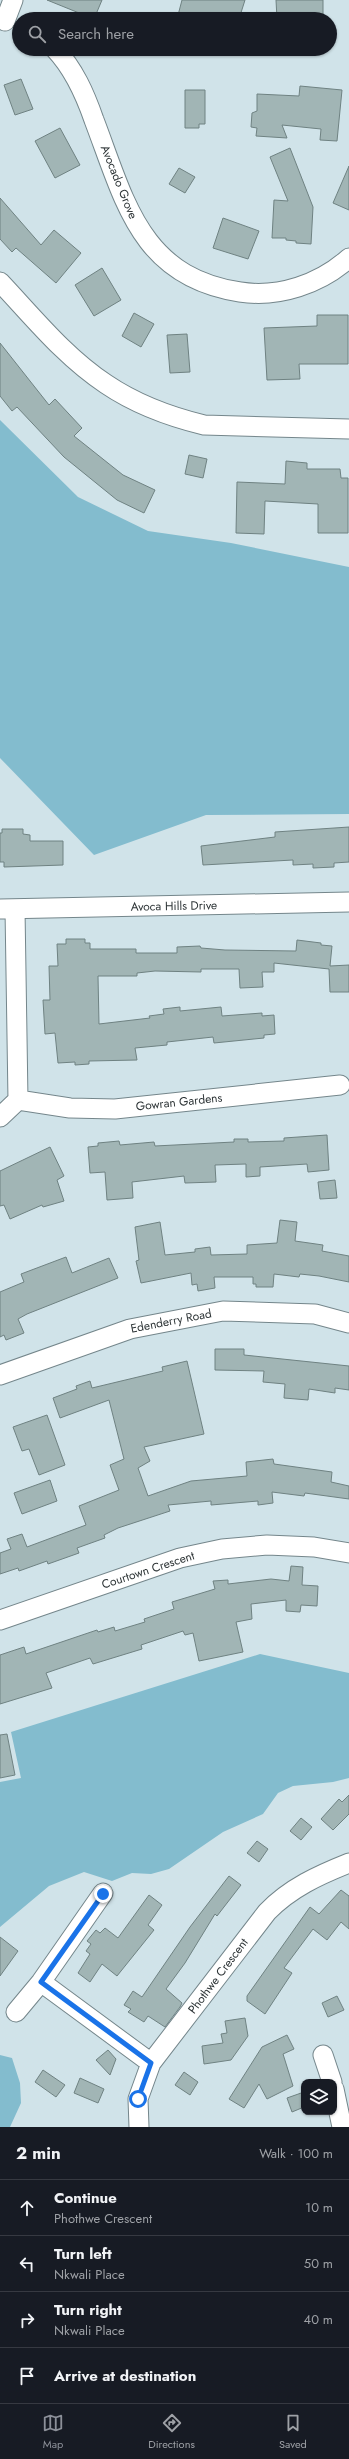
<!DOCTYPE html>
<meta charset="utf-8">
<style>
:root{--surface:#171b24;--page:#20242c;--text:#f1f3f6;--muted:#9ea1a6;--line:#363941;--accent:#8c9099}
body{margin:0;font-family:Jost,sans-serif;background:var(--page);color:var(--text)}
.controls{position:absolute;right:12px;bottom:12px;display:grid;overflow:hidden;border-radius:8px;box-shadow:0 1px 3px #0004}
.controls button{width:36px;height:36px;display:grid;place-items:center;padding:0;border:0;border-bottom:1px solid var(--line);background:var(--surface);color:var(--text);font:20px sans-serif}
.stop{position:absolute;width:12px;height:12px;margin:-9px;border:3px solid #1a73e8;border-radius:50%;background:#fff}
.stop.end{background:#1a73e8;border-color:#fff;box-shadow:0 1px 4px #0008}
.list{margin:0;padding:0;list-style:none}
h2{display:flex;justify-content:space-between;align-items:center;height:52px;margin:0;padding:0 16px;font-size:17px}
h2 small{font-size:13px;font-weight:400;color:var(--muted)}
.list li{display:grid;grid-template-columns:26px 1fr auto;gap:12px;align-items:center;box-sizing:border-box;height:56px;padding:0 16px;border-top:1px solid var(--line)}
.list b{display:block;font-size:15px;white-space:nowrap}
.list p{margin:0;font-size:13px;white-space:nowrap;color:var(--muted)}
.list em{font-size:13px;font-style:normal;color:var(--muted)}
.icon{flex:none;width:22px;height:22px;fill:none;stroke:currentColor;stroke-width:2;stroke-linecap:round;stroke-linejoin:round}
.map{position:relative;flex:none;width:349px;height:2127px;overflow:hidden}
.search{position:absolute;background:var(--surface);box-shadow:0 1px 3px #0004;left:12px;right:12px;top:12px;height:44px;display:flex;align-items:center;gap:10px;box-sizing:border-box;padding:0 14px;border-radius:22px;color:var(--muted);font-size:15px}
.sheet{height:276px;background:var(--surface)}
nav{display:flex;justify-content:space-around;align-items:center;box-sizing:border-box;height:56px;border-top:1px solid var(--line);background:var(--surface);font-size:11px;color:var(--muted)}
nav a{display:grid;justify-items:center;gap:2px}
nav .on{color:var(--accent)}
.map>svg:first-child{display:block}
.green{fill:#83bcce}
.building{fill:#a1b5b5;stroke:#6f8282}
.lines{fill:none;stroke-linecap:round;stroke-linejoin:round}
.minor-casing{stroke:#74868b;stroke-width:21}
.minor{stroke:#fff;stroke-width:19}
.route{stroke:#1a73e8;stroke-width:5}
.labels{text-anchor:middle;stroke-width:3.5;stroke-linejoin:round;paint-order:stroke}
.street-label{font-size:12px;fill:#2e3537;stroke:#fff}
</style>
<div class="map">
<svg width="349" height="2127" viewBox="0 0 349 2127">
<rect width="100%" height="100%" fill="#d0e3e9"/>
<path class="green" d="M0 420 78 497 148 531 231 543 349 567V814L206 815 94 855 0 758Z
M260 1654 349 1673V1778L333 1782 293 1786 278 1793 263 1814 223 1832 169 1869 151 1874 132 1873 112 1881 84 1872 49 1886 0 1927V1782L21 1778 11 1732Z
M0 2055 12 2058 20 2083 21 2103 10 2127H0Z"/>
<path class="building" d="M47 0H102L94 19Z
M182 0H245L239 19H177Z
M276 0H323V19H277Z
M21 79 33 109 15 115 4 85Z
M300 86 342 90 337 141 320 140 321 129 282 125 287 138 256 136 257 128 251 127 252 113 257 111V94L299 96Z
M185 90H205V124H199V128H185Z
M60 128 80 165 55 178 35 141Z
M290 148 313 207 311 244 296 243V241L286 240V238H272L274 200 288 201 270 157Z
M349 166V210L333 203Z
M179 168 195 177 185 193 169 184Z
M0 198 41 245 54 230 81 253 56 283 16 248 12 252 0 239Z
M223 218 259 231 248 259 213 248Z
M102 268 121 300 94 316 75 285Z
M134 313 154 324 141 347 122 336Z
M317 315H348V364H299L300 379 267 380 264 328 317 326Z
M187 334 190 372 170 373 167 335Z
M0 343 49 405 55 399 82 428 74 436 123 475 155 490 144 513 117 500 64 457 17 407 12 411 0 396Z
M189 455 207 459 203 478 185 474Z
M286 461 307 463V469H340L341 478H348V533H318V504L265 501 264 534 236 533 237 482 285 484Z
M349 827V862L334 863V867L313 868V864L293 865V860L203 865 201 846 275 837V832Z
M2 829H23V834L30 835V841H63V865L4 867V862H0V833H2Z
M66 939H85V943H90V949H136V953H177V947L200 946 201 948 225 950 296 951 297 940 321 943V945L332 946 330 966 349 965V992H330L329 969 274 963V972H262L263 987 240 988 239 969H201V972L155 971 137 973V976H98L99 1024 150 1018 149 1016 164 1014 163 1009 180 1007V1011L221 1007 222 1016 262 1013V1016L274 1015 275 1034 264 1035V1038L214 1043 213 1037 167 1042V1045L135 1048 137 1060 89 1061V1064L75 1065V1062L58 1063 55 1033 45 1034 43 1000H50L49 966H58L57 944H66Z
M327 1135 329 1170 308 1172 307 1164 260 1167V1176L246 1177V1164L215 1165 216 1182 185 1183 184 1176 132 1182 133 1198 107 1200 105 1172 90 1173 88 1147 98 1146V1143L119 1141 120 1145 154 1142 155 1146 234 1142V1139H248V1142L284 1141V1138Z
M50 1147 64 1176 57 1180 64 1201 43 1207 42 1205 10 1219 4 1205 0 1206V1171Z
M335 1180 337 1198 320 1199 318 1182Z
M280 1220 297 1222 295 1241 323 1245 322 1251 349 1256V1282L319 1276 300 1274 299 1277 274 1274 273 1287H256V1284H253V1277H214L215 1288 198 1291 197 1284 192 1285 191 1273 141 1283 136 1261 139 1260 135 1227 160 1222 165 1255 195 1252V1249L210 1247 211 1255 247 1254V1245L277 1243Z
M66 1257 72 1273 109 1258 118 1278 27 1314 18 1319 24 1333 6 1340 4 1335 0 1337V1292L24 1282 21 1274Z
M215 1349H244V1355L349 1366V1390L335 1388V1393L309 1389 308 1400 284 1398 285 1384 263 1382 264 1371 215 1370Z
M187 1361 204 1434 144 1447 150 1461 138 1468 148 1496 191 1481 247 1476 246 1462 273 1459 274 1464 332 1472 331 1482 349 1486V1499L305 1493 304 1496 272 1492 273 1503 258 1505V1501L211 1505V1501L168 1505 170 1511 118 1528 104 1535 105 1538 77 1548 79 1553 48 1564 47 1561 19 1571 18 1568 0 1574V1553L11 1549 7 1539 22 1534 27 1547 86 1525 79 1506 119 1490 110 1465 124 1459 109 1400 60 1418 53 1398 77 1389 76 1386 90 1381 92 1388 163 1371 162 1367Z
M47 1415 65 1465 39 1475 29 1449 22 1451 13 1427Z
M50 1480 57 1501 22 1514 14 1493Z
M291 1566 303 1567 302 1585 318 1586 317 1606 301 1605 300 1612 286 1611V1600L251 1604 252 1619 236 1622 243 1652 199 1661 193 1633 185 1635 183 1631 141 1645 142 1649 93 1664 90 1658 46 1673 52 1688 0 1704V1655L24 1647 26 1654 97 1630 98 1632 114 1627 115 1631 145 1622 144 1619 174 1609 172 1602 215 1589 213 1581 228 1580V1584L271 1579 289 1581Z
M7 1734 15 1775 0 1778V1735Z
M349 1795V1814L333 1830 321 1819 339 1799 342 1802Z
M301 1818 312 1827 301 1840 290 1831Z
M257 1841 268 1849 259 1862 247 1853Z
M229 1876 241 1885 217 1916 215 1914 185 1963 166 1989 182 2003 180 2007 165 2027 148 2016 144 2022 128 2012 131 2009 124 2005 133 1991 142 1997 190 1927Z
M341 1890 349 1896V1929L341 1922 327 1940 313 1929 284 1968 292 1973 265 2014 247 2001V1996L310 1907 319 1914Z
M149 1895 162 1905 148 1925 154 1930 117 1976 102 1964 90 1982 78 1973 90 1954 86 1951 91 1944 87 1941 96 1930 100 1933 105 1928 118 1938Z
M0 1937 18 1951 0 1976Z
M337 1996 344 2010 328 2017 322 2003Z
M245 2018 248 2036 231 2060 204 2064 202 2046 223 2043 221 2034 227 2033 225 2021Z
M287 2035 294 2049 283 2054 293 2086 267 2099 259 2084 244 2108 229 2099 262 2047Z
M108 2050 116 2059 110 2075 96 2060Z
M43 2070 65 2085 56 2097 35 2082Z
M184 2072 198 2082 190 2095 175 2085Z
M80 2078 104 2089 98 2103 74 2093Z
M304 2092V2107L292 2112 287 2098Z"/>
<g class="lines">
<defs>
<path id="minor" d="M5 21 13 0
M55 49C74 69 85 94 94 120 125 201 140 277 240 292 279 298 320 284 349 258
M0 282C33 317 65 357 106 384 134 403 171 417 204 425L349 429
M0 909 349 902
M18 1100 70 1108 115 1109 340 1085
M0 1117 18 1100 15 909
M0 1375 130 1329 223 1311 315 1314 349 1323
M0 1620 180 1558 222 1549 267 1545 314 1547 349 1553
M41 1982 151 2063
M16 2012 41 1982 103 1893
M323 2055 332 2082
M334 2089 342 2127
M139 2127 138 2099 151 2063 267 1912C290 1888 319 1875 349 1863"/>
</defs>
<use href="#minor" class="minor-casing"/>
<use href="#minor" class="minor"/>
</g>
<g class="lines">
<path class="route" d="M103 1894 41 1982 151 2063 138 2099"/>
</g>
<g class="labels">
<g class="street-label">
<text transform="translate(119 182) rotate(68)" y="4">Avocado Grove</text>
<text transform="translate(174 906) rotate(-1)" y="4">Avoca Hills Drive</text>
<text transform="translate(179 1102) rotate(-6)" y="4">Gowran Gardens</text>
<text transform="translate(171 1321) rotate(-11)" y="4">Edenderry Road</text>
<text transform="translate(148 1570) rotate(-18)" y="4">Courtown Crescent</text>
<text transform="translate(218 1976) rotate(-53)" y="4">Phothwe Crescent</text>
</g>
</g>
</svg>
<div class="controls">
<button><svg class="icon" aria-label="layers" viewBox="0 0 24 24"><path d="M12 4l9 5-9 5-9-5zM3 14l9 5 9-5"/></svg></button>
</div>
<div class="stop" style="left:138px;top:2099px"></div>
<div class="stop end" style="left:103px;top:1894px"></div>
<div class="search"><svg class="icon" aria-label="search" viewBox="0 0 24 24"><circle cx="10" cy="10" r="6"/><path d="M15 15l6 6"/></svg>Search here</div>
</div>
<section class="sheet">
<h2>2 min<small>Walk · 100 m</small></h2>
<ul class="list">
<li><svg class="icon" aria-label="ahead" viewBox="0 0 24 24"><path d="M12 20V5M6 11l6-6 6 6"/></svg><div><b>Continue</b><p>Phothwe Crescent</p></div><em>10 m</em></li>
<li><svg class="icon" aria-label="left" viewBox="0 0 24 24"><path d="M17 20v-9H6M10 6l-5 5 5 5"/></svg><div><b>Turn left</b><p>Nkwali Place</p></div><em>50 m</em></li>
<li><svg class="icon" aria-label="right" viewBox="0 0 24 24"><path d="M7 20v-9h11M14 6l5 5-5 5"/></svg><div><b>Turn right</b><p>Nkwali Place</p></div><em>40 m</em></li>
<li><svg class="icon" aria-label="arrive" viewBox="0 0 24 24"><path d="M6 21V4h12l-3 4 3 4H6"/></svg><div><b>Arrive at destination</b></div></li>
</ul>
</section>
<nav>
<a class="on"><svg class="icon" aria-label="map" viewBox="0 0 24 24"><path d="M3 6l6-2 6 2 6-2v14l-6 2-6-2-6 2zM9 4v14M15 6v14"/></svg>Map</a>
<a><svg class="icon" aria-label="directions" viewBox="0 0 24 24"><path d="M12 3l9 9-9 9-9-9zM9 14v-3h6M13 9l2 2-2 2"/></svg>Directions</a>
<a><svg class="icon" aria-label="saved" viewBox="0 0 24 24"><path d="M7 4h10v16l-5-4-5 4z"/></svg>Saved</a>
</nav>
